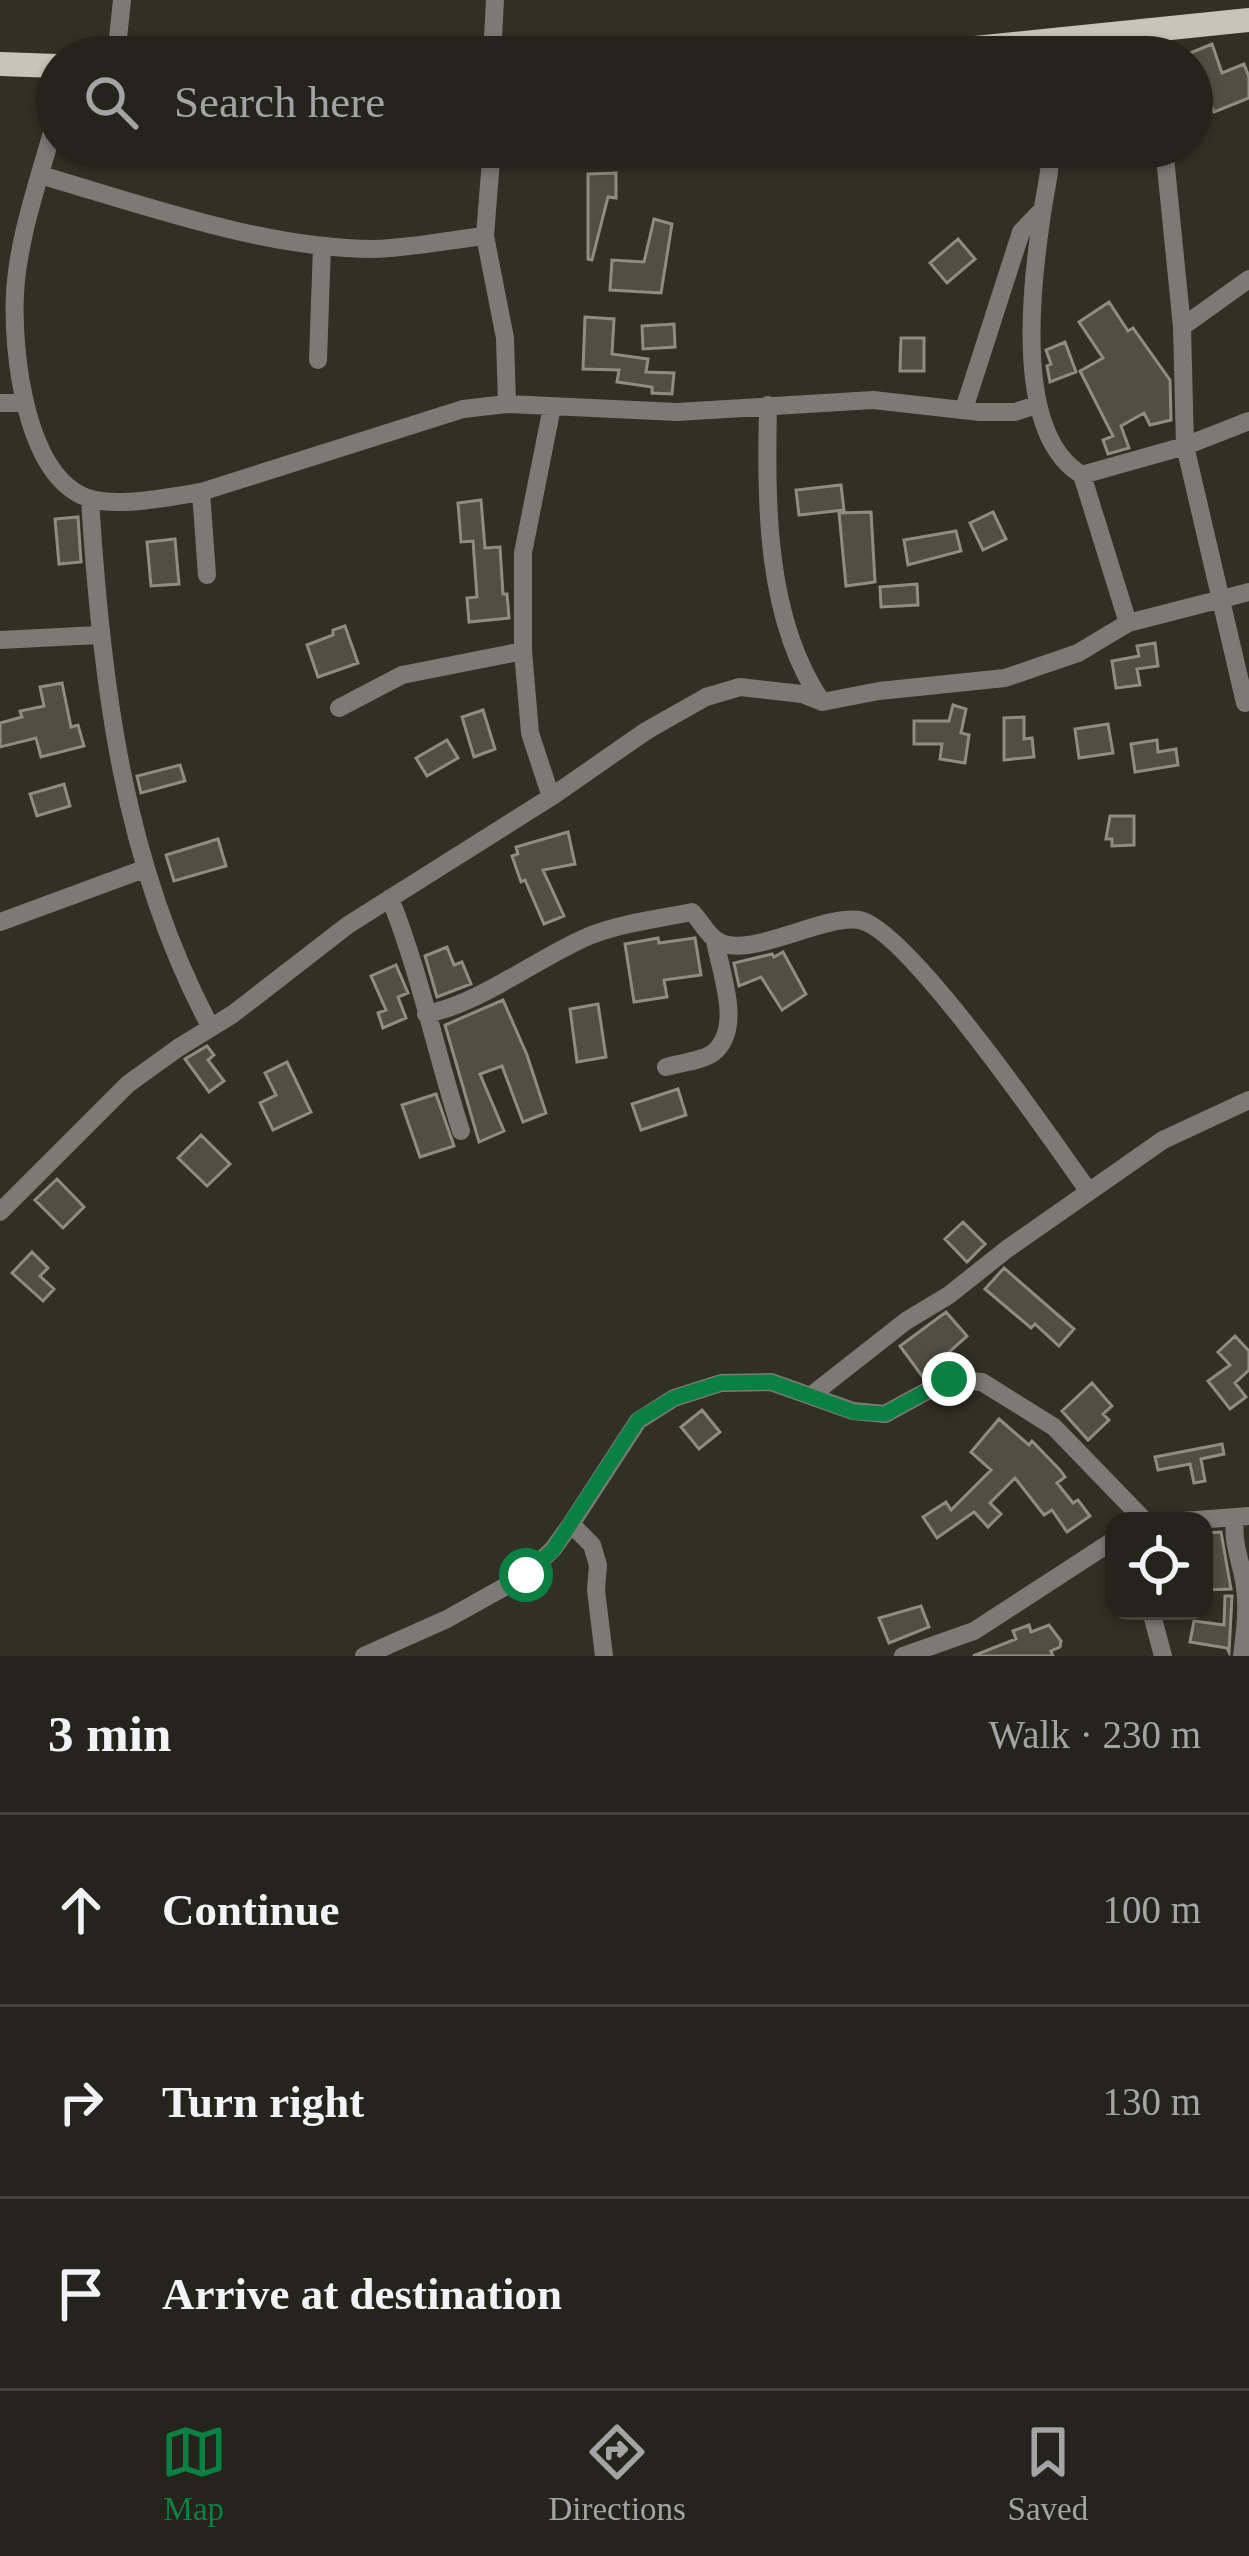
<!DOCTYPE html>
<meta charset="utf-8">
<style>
:root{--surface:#25241c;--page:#313029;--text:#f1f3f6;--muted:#a3a4a3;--line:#42413b;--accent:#0b8043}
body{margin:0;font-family:"Times New Roman",serif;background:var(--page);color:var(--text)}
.controls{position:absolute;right:36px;bottom:36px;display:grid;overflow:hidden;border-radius:24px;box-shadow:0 3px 9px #0004}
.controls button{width:108px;height:108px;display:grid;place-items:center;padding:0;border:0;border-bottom:3px solid var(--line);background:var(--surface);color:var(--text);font:60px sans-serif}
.stop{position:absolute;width:36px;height:36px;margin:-27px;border:9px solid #0b8043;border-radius:50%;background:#fff}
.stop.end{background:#0b8043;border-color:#fff;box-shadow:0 3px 12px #0008}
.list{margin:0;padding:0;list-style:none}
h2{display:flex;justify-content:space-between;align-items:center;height:156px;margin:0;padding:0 48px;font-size:51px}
h2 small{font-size:39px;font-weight:400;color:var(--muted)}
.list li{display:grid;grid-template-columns:78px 1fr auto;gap:36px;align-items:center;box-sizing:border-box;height:192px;padding:0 48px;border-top:3px solid var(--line)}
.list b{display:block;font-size:45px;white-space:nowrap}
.list em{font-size:39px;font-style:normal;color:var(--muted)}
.icon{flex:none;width:66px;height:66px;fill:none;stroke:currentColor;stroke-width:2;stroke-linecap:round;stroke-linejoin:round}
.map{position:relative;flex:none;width:1249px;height:1656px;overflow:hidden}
.search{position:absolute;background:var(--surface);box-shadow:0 3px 9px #0004;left:36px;right:36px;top:36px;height:132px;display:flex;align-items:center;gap:30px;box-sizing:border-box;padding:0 42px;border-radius:66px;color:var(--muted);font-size:45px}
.sheet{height:732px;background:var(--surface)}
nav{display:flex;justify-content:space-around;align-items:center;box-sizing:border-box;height:168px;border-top:3px solid var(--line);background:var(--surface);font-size:33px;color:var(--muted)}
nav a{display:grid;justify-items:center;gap:6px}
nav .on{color:var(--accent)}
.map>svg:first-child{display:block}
.building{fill:#514f44;stroke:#8f8c80;stroke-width:3}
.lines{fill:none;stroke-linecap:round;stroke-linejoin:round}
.minor{stroke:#7b7a75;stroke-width:18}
.major{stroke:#c7c5ba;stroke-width:24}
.route{stroke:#0b8043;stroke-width:15}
</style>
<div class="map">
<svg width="1249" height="1656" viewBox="0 0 1249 1656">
<rect width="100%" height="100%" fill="#313025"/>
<path class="building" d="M1212 44 1222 73 1244 64 1249 77V98L1214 112 1190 53Z
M616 173V198L608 197 592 260 588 259V174Z
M654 219 672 224 661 293 610 290 612 260 644 262Z
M958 239 975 259 947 283 930 263Z
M1109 302 1128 331 1133 328 1170 380 1171 420 1150 425 1144 413 1121 426 1129 448 1108 454 1103 440 1113 436 1080 371 1103 358 1079 322Z
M585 317 614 319 612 354 648 359 646 372 674 373 672 394 652 393V387L617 382 619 370 583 369Z
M674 324 675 347 643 349 642 326Z
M901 338H924V371H900Z
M1065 342 1076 372 1050 382 1047 366 1051 364 1046 350Z
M841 485 844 510 799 515 796 490Z
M481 500 485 548 500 547 503 594H507L509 618 469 622 467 598 477 597 473 541 461 542 458 503Z
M871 512 875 582 846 586 839 513Z
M993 512 1006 539 983 550 970 523Z
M78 517 81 562 59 564 55 519Z
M956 531 961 551 908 565 904 540Z
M175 539 179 584 151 586 147 542Z
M917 584 918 605 881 607 880 587Z
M345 626 358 663 318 677 307 645 333 635V630Z
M1155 643 1158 666 1137 669 1140 685 1116 688 1112 661 1139 656 1137 646Z
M62 683 71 727 78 725 84 746 41 757 36 738 0 747V723L22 717 20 711 44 706 40 687Z
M953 705 966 709 961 733 969 735 965 763 940 759 942 744H914V721H949Z
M483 710 495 749 474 757 462 717Z
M1024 717V739L1032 738 1034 757 1004 760V718Z
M1108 724 1113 753 1079 758 1075 729Z
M447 740 458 758 427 776 416 758Z
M1157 740 1158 752 1176 749 1178 765 1135 772 1131 744Z
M180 765 185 781 141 793 137 776Z
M64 784 70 806 37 816 30 794Z
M1110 816H1134V845L1112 846V839H1106Z
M568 832 575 864 543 870 564 916 544 924 525 880 521 882 512 856 518 854 516 847Z
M218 839 226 866 174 881 166 855Z
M658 938 659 943 695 938 701 975 664 980 667 997 634 1002 625 944Z
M447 947 454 965 462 962 471 984 437 997 425 956Z
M783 952 806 994 782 1010 761 977 739 986 734 963 772 954 774 957Z
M396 965 408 993 398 997 406 1018 383 1028 378 1013 386 1010 371 976Z
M503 1000 527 1055 546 1113 523 1122 502 1066 480 1074 504 1131 479 1142 445 1025Z
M598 1004 606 1057 577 1062 570 1009Z
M207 1046 214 1055 208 1060 224 1081 209 1092 185 1059Z
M287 1062 311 1112 273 1130 260 1103 276 1095 265 1073Z
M678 1089 686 1115 641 1130 632 1104Z
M436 1094 454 1146 420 1157 402 1105Z
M201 1135 230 1164 207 1186 178 1158Z
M57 1179 84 1207 63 1228 35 1200Z
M963 1222 985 1244 967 1262 945 1239Z
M32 1252 48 1268 40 1276 54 1289 43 1301 12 1273Z
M1004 1268 1074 1329 1059 1346 1035 1324 1031 1328 985 1289Z
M946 1312 967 1336 922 1376 900 1346Z
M1235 1336 1249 1351V1370L1235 1383 1246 1397 1230 1409 1208 1381 1230 1365 1218 1352Z
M1092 1383 1112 1406 1103 1414 1109 1420 1088 1440 1062 1411Z
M702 1410 720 1432 699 1449 681 1427Z
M999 1419 1029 1445 1032 1441 1060 1470 1065 1477 1057 1483 1073 1503 1078 1500 1090 1516 1067 1532 1052 1510 1044 1515 1015 1478 990 1503 1001 1514 988 1527 974 1512 937 1538 923 1517 946 1502 951 1510 991 1470 971 1452Z
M1222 1444 1224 1454 1201 1459 1205 1481 1194 1483 1190 1464 1158 1470 1155 1457Z
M1221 1532 1231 1589 1204 1590V1533Z
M1225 1596H1232L1229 1652 1227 1648 1190 1642 1194 1621 1224 1625Z
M921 1606 929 1627 889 1643 879 1618Z
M1029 1625 1031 1632 1049 1625 1061 1641 1060 1647 1051 1651 1053 1656H973L1016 1639 1013 1631Z"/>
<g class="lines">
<path class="minor" d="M1154 28 1156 57
M116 57 122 0
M492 57 495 0
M57 114C42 172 18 234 15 294 12 351 25 480 91 499 118 507 173 497 201 492L463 409 507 404 677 412 873 400 980 412H1015L1036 405
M1051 147C1051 172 1044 196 1041 221 1031 289 1014 435 1082 475L1128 623
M1164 147 1182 327 1185 446 1245 703
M40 175C144 205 265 249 374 249 411 248 449 240 485 236L492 147
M485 236 505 338 507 404
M1182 327 1249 279
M318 360 322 246
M0 403H25
M768 405C766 503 765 619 822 702
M964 409 1021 232 1043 209
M1082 475 1185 446 1249 421
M201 492 207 575
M90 499C101 681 123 863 210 1026
M0 640 98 635
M339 708 402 675 523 651
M551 797 530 733 523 651V553L552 407
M390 898C420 973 436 1053 461 1131
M0 922 144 869
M426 1014C480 1004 537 958 589 936 621 923 658 919 692 912 700 920 707 934 716 940 745 962 822 914 859 920 906 927 1056 1145 1089 1192
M666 1067C679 1063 702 1061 713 1053 744 1028 720 972 715 940
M0 1212 128 1084 178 1048 233 1014 348 925 551 797 646 731 706 697 740 687 802 694 822 702 879 691 1005 678 1078 653 1128 623 1249 592
M813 1394 906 1321 949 1295 1007 1249 1163 1140 1249 1100
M1235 1520C1232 1545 1242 1563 1245 1587 1248 1610 1245 1633 1242 1656
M1183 1521 1249 1516
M571 1524 592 1545 598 1565 596 1590 604 1656
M1151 1611 1163 1656
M364 1656 447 1619 526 1575 553 1549 571 1524 638 1421 674 1398 721 1383 771 1382 853 1411 885 1414 949 1379 982 1382 1054 1427 1145 1521
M903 1656 974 1631 1114 1540"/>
<path class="major" d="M887 57 1249 20
M0 64 57 66"/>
</g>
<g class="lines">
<path class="route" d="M526 1575 553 1550 638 1420 674 1398 721 1383 771 1382 854 1412 885 1414 949 1379"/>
</g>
</svg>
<div class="controls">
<button><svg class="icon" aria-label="locate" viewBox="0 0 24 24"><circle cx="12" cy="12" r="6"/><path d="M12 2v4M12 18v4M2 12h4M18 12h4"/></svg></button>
</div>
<div class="stop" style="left:526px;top:1575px"></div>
<div class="stop end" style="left:949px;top:1379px"></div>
<div class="search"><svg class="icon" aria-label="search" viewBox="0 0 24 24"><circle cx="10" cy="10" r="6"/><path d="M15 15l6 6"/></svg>Search here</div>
</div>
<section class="sheet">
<h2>3 min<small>Walk · 230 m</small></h2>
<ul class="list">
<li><svg class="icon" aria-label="ahead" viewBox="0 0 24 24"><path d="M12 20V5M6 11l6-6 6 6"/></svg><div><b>Continue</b></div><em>100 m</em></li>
<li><svg class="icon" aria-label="right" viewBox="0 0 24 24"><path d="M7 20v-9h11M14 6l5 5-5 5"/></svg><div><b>Turn right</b></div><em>130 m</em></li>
<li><svg class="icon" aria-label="arrive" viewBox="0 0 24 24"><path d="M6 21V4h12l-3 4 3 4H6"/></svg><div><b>Arrive at destination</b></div></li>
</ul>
</section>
<nav>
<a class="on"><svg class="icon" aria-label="map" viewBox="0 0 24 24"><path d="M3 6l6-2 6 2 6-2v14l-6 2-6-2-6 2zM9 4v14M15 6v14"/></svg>Map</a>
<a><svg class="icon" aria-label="directions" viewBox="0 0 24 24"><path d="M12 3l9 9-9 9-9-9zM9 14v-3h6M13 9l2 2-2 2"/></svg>Directions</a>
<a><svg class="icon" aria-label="saved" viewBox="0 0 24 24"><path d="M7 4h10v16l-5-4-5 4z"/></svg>Saved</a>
</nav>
